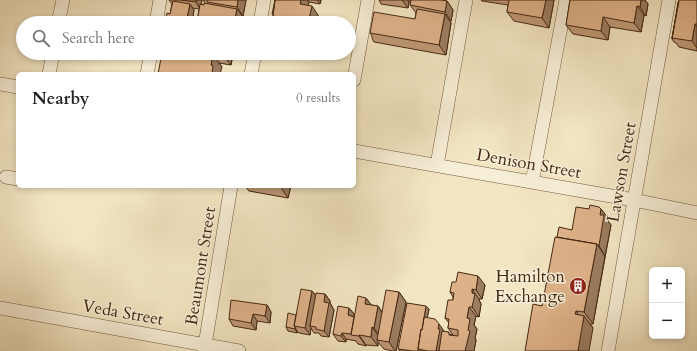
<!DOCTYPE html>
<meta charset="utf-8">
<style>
:root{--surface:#fff;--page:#f6f6f6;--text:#202124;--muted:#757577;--line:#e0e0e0}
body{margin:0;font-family:Cardo,serif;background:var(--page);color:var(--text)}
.controls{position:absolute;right:12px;bottom:12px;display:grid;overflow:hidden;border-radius:6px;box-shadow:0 2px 6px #0003}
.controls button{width:36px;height:36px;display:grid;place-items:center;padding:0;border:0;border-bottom:1px solid var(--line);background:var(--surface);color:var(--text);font:20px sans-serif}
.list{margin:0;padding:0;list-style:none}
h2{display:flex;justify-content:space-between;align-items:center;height:52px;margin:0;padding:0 16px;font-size:17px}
h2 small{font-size:13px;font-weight:400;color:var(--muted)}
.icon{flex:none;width:22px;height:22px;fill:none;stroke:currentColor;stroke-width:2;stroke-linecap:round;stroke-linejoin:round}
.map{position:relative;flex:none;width:697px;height:351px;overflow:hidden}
.search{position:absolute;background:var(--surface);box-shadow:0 2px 6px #0003;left:16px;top:16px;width:340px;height:44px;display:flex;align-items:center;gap:10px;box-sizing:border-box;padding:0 14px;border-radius:22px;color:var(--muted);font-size:15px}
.panel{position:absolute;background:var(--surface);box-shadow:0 2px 6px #0003;left:16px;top:72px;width:340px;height:116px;border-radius:6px}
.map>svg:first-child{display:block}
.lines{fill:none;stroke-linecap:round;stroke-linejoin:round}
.minor-casing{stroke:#71573f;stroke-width:14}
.minor{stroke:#f7eed7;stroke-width:13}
.wall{fill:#bf9976;stroke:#462814}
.shaded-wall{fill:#9b7d60;stroke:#462814}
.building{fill:#deb289;stroke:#462814}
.labels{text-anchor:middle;stroke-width:3;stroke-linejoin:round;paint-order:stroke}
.street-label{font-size:17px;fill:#462814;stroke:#f7eed7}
.poi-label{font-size:17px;fill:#462814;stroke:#f7eed7;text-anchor:end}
</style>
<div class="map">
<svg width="697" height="351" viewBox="0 0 697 351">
<rect width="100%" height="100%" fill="#f2e5c1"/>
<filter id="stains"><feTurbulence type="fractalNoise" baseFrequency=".005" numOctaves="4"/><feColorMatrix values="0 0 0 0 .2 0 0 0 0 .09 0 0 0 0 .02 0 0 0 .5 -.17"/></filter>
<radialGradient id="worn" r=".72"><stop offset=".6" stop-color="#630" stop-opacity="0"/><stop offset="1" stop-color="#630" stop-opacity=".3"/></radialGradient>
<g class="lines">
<defs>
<path id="minor" d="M58 23 63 0
M156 23 160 0
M260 23 264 0
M49 74 53 53
M147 74 151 53
M251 74 255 53
M354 80 368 0
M0 84 18 87
M354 151 634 200 697 213
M437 165 466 0
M6 177 18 179
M532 182 566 0
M0 308 239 351
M204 351 231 186
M608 351 669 0"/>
</defs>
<use href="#minor" class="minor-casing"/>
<use href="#minor" class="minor"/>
</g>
<path class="wall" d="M169 0H202L201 5H204L205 3 203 0H246L243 16H242L244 18 243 23H197L199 9 192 8 194 10 192 23H168L166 19 170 14 172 4Z
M275 0H321L320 4 309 2 308 5 318 15 317 23H278L273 16Z
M379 0H441L447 1 453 10 451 21H450L451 23 446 55 374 42 372 38V36L370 33 415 19 416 13 410 5 411 2H409L408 8 381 4Z
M481 0H554L549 28 514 21 507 12 508 5 482 1Z
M570 0H645L648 4 646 16 644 15 641 32 610 27 608 40 573 34 566 25Z
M697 0V51L679 47 676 43 674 42 672 39 679 1Z
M162 53H237V55L233 54 231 65 219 63 222 67Z
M245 186H291L288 198 249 191Z
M589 209H601L608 218V221L611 225 593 324H590L593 328 542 306 572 230Z
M456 282 485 285 482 299H479V300L481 304 479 317 476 316 474 325 477 329 475 338 476 340 474 351H400L398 349 426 306 429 309 427 318 444 331V332L453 335 448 328 449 323 445 318 453 300V297L450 292Z
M312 291 315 295 325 294 330 301V303L334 310 329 337 321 336 319 333H314L311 328 310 335 299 333 297 331V333L288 331 286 327 296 315Z
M399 292 406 302 396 351H392L384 349 378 342V346L366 345V346L358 344 356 341 346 339V342L338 341 333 334 349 308 354 314V317L355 318 366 298 371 305 378 306 382 312Z
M267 305 271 312 270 323 257 321 256 330 233 326 229 319Z"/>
<path class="shaded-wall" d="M196 0H202L200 9 196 2Z
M238 0H246L243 16 237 7Z
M301 0H307L309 2 307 13 300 4Z
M317 0H321L320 4Z
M402 0H408L409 2 408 8Z
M546 0H554L549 28 542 18Z
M641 0H645L648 4 646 16 640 7Z
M447 1 453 10 451 21 445 12Z
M190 4 194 10 192 23H186Z
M312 6 318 15 317 23H312L309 19Z
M637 6 644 15 641 32 634 23Z
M237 9 244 18 243 23H234Z
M445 14 451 23 446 55 439 45Z
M298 17 302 23H299L297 20Z
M603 17 610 27 608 40 601 31Z
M695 24 697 27V48L692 41Z
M224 53H232L233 54 231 65 224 56Z
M213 55 222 67 220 74H212L211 65Z
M280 186H291L288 198Z
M601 209 608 218V221L611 225 605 256 599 246 600 215Z
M597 244 605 256 593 324 584 312Z
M478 276 485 285 482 299 476 290Z
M472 289 479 299V300L481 304 479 317 472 307Z
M312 291 317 297 310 326 311 328 310 335 305 328Z
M399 292 406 302 396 351H395L389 342Z
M325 294 330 301V303L334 310 329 337 324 331V302Z
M366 298 373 307 365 304Z
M267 305 271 312 270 323 265 316Z
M378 306 384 316 381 337 374 328Z
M426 306 429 309 421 350 419 349Z
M469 307 476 316 474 325 477 329 475 338 476 340 474 351H465L467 318Z
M349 308 354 314 353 322 348 315Z
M576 311 583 322 584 316 593 328 589 351H578L575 314Z
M253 314 257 321 256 330 251 323Z
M439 324 444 331 439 351H436Z
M295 327 297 331V333L295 329Z
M372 327 379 337 377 340 378 342V346L371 337Z
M342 333 346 339V342L341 336Z
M359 335 366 345V346L359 336Z"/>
<path class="building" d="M181 0H196V2Z
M208 0H238L237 7 207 2Z
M275 0H301L300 4 312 6 309 19 298 17 297 20 273 16Z
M275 0 273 14H272Z
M411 0H441L447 1 445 12 410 5Z
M509 0H546L542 18 507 12Z
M570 0H641L640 7 637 6 634 23 603 17 601 31 566 25Z
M679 0H697V24H695L692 41 672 38Z
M173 1 190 4 186 23 166 19 167 13 170 14Z
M679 1 672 38 673 39H672L678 2Z
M204 3 237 9 234 23H197L200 4 204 5Z
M417 9 445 14 439 45 370 33 374 12 415 19Z
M162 53H200L213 55 211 65 213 66 212 74H158Z
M208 53H224V56Z
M590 205 599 207 601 209 600 215H604L599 246 597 244 557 237 559 227 572 230 576 207 589 209Z
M555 237 597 244 584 312 576 311 575 314 584 316 578 351H525L533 304 542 306Z
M458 272 478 276 476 290 472 289V293L475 294 472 307H469L467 318 470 319 468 330 470 331 465 351H439L442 331 449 332V335L458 336V330L448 328 449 319 445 318 448 300H453L454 293 450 292 452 282H456Z
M301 289 312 291 305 328 294 326Z
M386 290 399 292 389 342 377 340Z
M316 293 325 294 324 302 329 303 324 331 316 329V327L310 326Z
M358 296 366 298 365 304 378 306 374 328 372 327 371 337 359 335V336L351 335Z
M231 300 267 305 265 316 253 314 251 323 229 319Z
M407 303 426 306 422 330 421 329 418 349V351H413L398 349Z
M338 306 349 308 348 315 354 317 351 334 342 333 341 336 333 334Z
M288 313 296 315 294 326 295 327V329L286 327Z
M424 317 435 319 439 324 438 329H440L436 351H428L418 349 421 329 422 330Z"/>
<defs>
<symbol id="building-disc" viewBox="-11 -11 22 22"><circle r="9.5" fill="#8f2418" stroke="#f7eed7"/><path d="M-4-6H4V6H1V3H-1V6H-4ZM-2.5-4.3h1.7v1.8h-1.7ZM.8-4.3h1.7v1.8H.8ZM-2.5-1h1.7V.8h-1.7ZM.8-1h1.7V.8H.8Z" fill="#fff"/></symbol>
</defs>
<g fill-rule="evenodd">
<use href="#building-disc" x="568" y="276" width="20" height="20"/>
</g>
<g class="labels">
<g class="street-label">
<text transform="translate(529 163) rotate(10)" y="6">Denison Street</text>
<text transform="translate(621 172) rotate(-80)" y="6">Lawson Street</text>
<text transform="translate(200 266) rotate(-81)" y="6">Beaumont Street</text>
<text transform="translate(123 312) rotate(10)" y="6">Veda Street</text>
</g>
<g class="poi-label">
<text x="565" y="282">Hamilton<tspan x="565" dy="20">Exchange</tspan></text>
</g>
</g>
<rect width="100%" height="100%" filter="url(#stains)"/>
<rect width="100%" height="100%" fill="url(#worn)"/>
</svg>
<div class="controls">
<button>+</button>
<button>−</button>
</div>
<div class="search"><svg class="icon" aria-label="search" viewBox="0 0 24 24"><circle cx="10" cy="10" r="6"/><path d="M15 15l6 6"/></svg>Search here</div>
<section class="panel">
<h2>Nearby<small>0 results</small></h2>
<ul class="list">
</ul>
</section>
</div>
